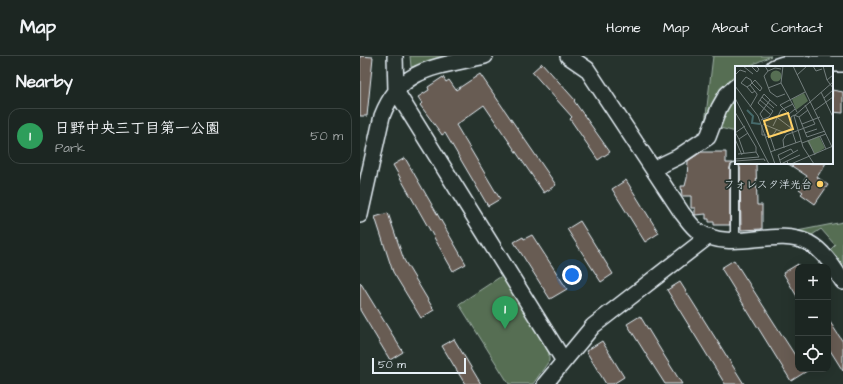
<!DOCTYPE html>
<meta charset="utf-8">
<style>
:root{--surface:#1c2622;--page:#252e2a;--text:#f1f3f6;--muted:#a0a5a5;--line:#3a4340;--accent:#ffd166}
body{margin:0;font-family:"Architects Daughter","Klee One",sans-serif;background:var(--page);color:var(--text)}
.controls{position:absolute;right:12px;bottom:12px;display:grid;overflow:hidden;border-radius:8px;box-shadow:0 4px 16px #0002}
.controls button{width:36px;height:36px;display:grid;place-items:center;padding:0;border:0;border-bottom:1px solid var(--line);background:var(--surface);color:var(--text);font:20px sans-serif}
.scale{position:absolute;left:12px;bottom:10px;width:94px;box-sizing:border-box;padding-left:4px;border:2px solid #e8f1f8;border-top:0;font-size:11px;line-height:14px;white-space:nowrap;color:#e8f1f8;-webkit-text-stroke:3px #26332d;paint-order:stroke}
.you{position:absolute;left:212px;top:219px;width:14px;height:14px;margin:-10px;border:3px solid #fff;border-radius:50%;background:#1a73e8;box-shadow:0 0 0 6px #1a73e833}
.badge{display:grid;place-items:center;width:26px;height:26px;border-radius:50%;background:var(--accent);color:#fff;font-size:13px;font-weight:700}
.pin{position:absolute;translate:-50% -33px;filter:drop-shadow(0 1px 2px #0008)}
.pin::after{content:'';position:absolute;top:21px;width:14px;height:12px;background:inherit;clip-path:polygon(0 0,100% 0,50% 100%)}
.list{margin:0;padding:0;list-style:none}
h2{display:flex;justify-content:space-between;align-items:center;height:52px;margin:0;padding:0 16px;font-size:17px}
h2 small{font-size:13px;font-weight:400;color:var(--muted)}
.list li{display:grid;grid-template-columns:26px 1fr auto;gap:12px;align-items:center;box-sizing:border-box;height:56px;margin:0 8px 8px;padding:0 8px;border:1px solid var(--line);border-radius:12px}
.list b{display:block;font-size:15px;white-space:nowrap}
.list p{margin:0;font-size:13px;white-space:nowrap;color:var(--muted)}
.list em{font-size:13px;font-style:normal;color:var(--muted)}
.icon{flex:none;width:22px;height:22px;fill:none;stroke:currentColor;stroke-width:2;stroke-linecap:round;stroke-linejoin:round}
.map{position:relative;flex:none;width:483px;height:328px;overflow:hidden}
header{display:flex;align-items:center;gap:24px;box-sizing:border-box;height:56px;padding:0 20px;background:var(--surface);border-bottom:1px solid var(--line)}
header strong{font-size:19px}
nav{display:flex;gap:22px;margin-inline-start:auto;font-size:14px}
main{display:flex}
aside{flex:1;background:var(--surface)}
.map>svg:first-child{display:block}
.green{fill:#566e53;stroke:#9fb0a6}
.building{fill:#675b52;stroke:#e8f1f8}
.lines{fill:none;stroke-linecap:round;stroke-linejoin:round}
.lane-casing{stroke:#e8f1f8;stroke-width:11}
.street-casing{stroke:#e8f1f8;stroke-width:18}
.lane{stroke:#26332d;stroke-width:8}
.street{stroke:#26332d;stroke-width:15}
.poi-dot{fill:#ffd166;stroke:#26332d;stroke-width:1.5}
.labels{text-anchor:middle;stroke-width:3.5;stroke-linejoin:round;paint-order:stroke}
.poi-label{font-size:11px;fill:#e8f1f8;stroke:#26332d;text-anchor:end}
.inset-river{fill:none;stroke:#466a6b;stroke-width:2}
.inset-road{fill:none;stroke:#747f7e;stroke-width:1}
.view{fill:#ffd166;fill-opacity:0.15;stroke:#ffd166;stroke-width:2}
.inset-edge{fill:none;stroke:#e8f1f8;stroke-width:2}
</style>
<header>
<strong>Map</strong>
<nav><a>Home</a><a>Map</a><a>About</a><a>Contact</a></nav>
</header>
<main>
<aside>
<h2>Nearby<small></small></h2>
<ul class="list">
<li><span class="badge" style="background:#2e9e5b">1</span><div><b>日野中央三丁目第一公園</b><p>Park</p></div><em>50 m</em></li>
</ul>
</aside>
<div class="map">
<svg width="483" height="328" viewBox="0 0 483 328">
<rect width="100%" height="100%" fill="#26332d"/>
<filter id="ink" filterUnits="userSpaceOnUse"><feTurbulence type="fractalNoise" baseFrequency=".025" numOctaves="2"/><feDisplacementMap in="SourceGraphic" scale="8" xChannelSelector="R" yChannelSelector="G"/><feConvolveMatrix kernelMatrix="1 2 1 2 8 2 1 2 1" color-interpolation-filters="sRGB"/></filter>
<g filter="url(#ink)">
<path class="green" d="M50 0H99L51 11Z
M353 0H411L387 11H376V18C354 38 350 47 344 76Z
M376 35V76L356 71Z
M483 166V213L469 195 475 189 461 173 452 179 437 175Z
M143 219 189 297V305L173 328H149L99 248Z"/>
<path class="building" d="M0 0 13 1 7 60H0Z
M182 7 215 44 214 45 250 96 238 104 210 63 212 61 172 16Z
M120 18 196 129 184 137 124 49 96 69 140 143 128 150 85 77 82 79 80 76 60 49 62 47 58 41 69 34 68 31 83 21 86 26 89 24 96 34Z
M472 34 483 36V57L472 56Z
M341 96H366V107H373L370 112V169H354V166H349V163H346V158L335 159V152H331V140H322L321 130H325L327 122 328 105Z
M45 102 106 208 93 215 33 109Z
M377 107H396L397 149H402V173L381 174 380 112Z
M427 107H466L457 121 468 129 455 148 441 138 443 136 439 133 447 120Z
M266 124 299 177 285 186 252 133Z
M28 157 44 204 74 254 61 262 33 216 15 161Z
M220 165 253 218 241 226 207 173Z
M172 179 207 233 190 243 154 186 163 181 164 183Z
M374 204 438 304V313H450L431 325 361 212Z
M438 208V242L423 217Z
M0 226 43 296 30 304 0 254Z
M320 226 356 283 384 328H365L307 234Z
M280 260 305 301 322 328H305L289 303 267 268Z
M468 263 483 286V315L468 291Z
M94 283 121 328H105L82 290Z
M242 285 264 321 253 328H246L226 295Z"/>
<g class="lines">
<defs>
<path id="lane" d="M375 185V112"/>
<path id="street" d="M35 0 36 35 204 305
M208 0 227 13 322 157C327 163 332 171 338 175 372 198 414 170 449 187 464 195 474 212 483 226
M414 11 423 8H483
M293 113 318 101 348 81 359 52 367 38 376 30
M0 159 22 60C41 10 79 11 125 0
M185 328 233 270 349 180"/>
</defs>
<use href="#lane" class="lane-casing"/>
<use href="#street" class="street-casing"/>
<use href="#lane" class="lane"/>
<use href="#street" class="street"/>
</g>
</g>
<circle class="poi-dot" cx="460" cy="128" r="4"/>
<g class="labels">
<g class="poi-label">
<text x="452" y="132">フォレスタ洋光台</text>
</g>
</g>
<g transform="translate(375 10)">
<rect width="98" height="98" fill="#26332d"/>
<path d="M35.5 10a5.5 5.5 0 1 1 11 0a5.5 5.5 0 1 1-11 0ZM69 27 73 35 61 44 57 33ZM84 70 90 82 80 88 72 75Z" fill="#566e53"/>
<path class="inset-river" d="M12 44 18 50 17 57 25 58"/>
<path class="inset-road" d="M8 0 18 8M30 0 33 5 29 10 35 26 42 31 50 28M48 0 46 17 62 46M58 0 98 83M78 0 81 5 87 3M88 0 92 14M17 1 22 6 24 3 21 0M33 5 40 2 46 3M0 9 5 4 11 6M62 9 72 0M98 9 92 14 98 22M0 20 23 50 40 98M12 21 6 17 11 11 16 14 17 17 25 25 27 22 20 14 15 19M33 22 46 17M86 26 98 51M27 31 29 28 35 34M0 32 34 98M89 32 98 24M25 34 23 37 36 49M15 41 22 29V28L15 19 12 21 17 27 20 25M60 43 54 48 45 39 70 26M80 44 98 31M38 45 25 34 27 31 39 42M0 46 21 81V86L3 88M64 51 72 71 90 65M43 52 56 62 61 77M28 53 25 48 35 34 42 40M26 54 34 51 38 45M28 58 50 67 56 62V51L59 49 64 51 73 44M67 58 85 51M27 59V69H31M38 60 46 44 58 38M0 66 4 73 13 67M0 67 10 60M70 67 82 63M35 70 40 85M85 70 91 83M31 71 38 69 42 63M0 73 7 89M4 73 9 87M73 74 80 89M67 77 91 68M49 82 48 74 51 69 80 58 70 39M35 86 66 75M0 93 24 91 21 86M45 94 63 84M0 95 29 93 30 95M52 95 46 98 43 89 56 83 58 86M53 98 52 95 65 89M56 98 98 80M79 98 68 81 59 50 98 16"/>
<path class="view" d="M53 47 58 63 34 71 29 55Z"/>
<rect width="98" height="98" class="inset-edge"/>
</g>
</svg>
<div class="controls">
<button>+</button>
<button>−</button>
<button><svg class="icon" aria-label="locate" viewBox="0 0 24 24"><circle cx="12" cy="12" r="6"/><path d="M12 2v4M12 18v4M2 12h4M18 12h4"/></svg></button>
</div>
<div class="scale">50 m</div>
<div class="you"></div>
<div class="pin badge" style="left:145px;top:273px;background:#2e9e5b">1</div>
</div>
</main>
